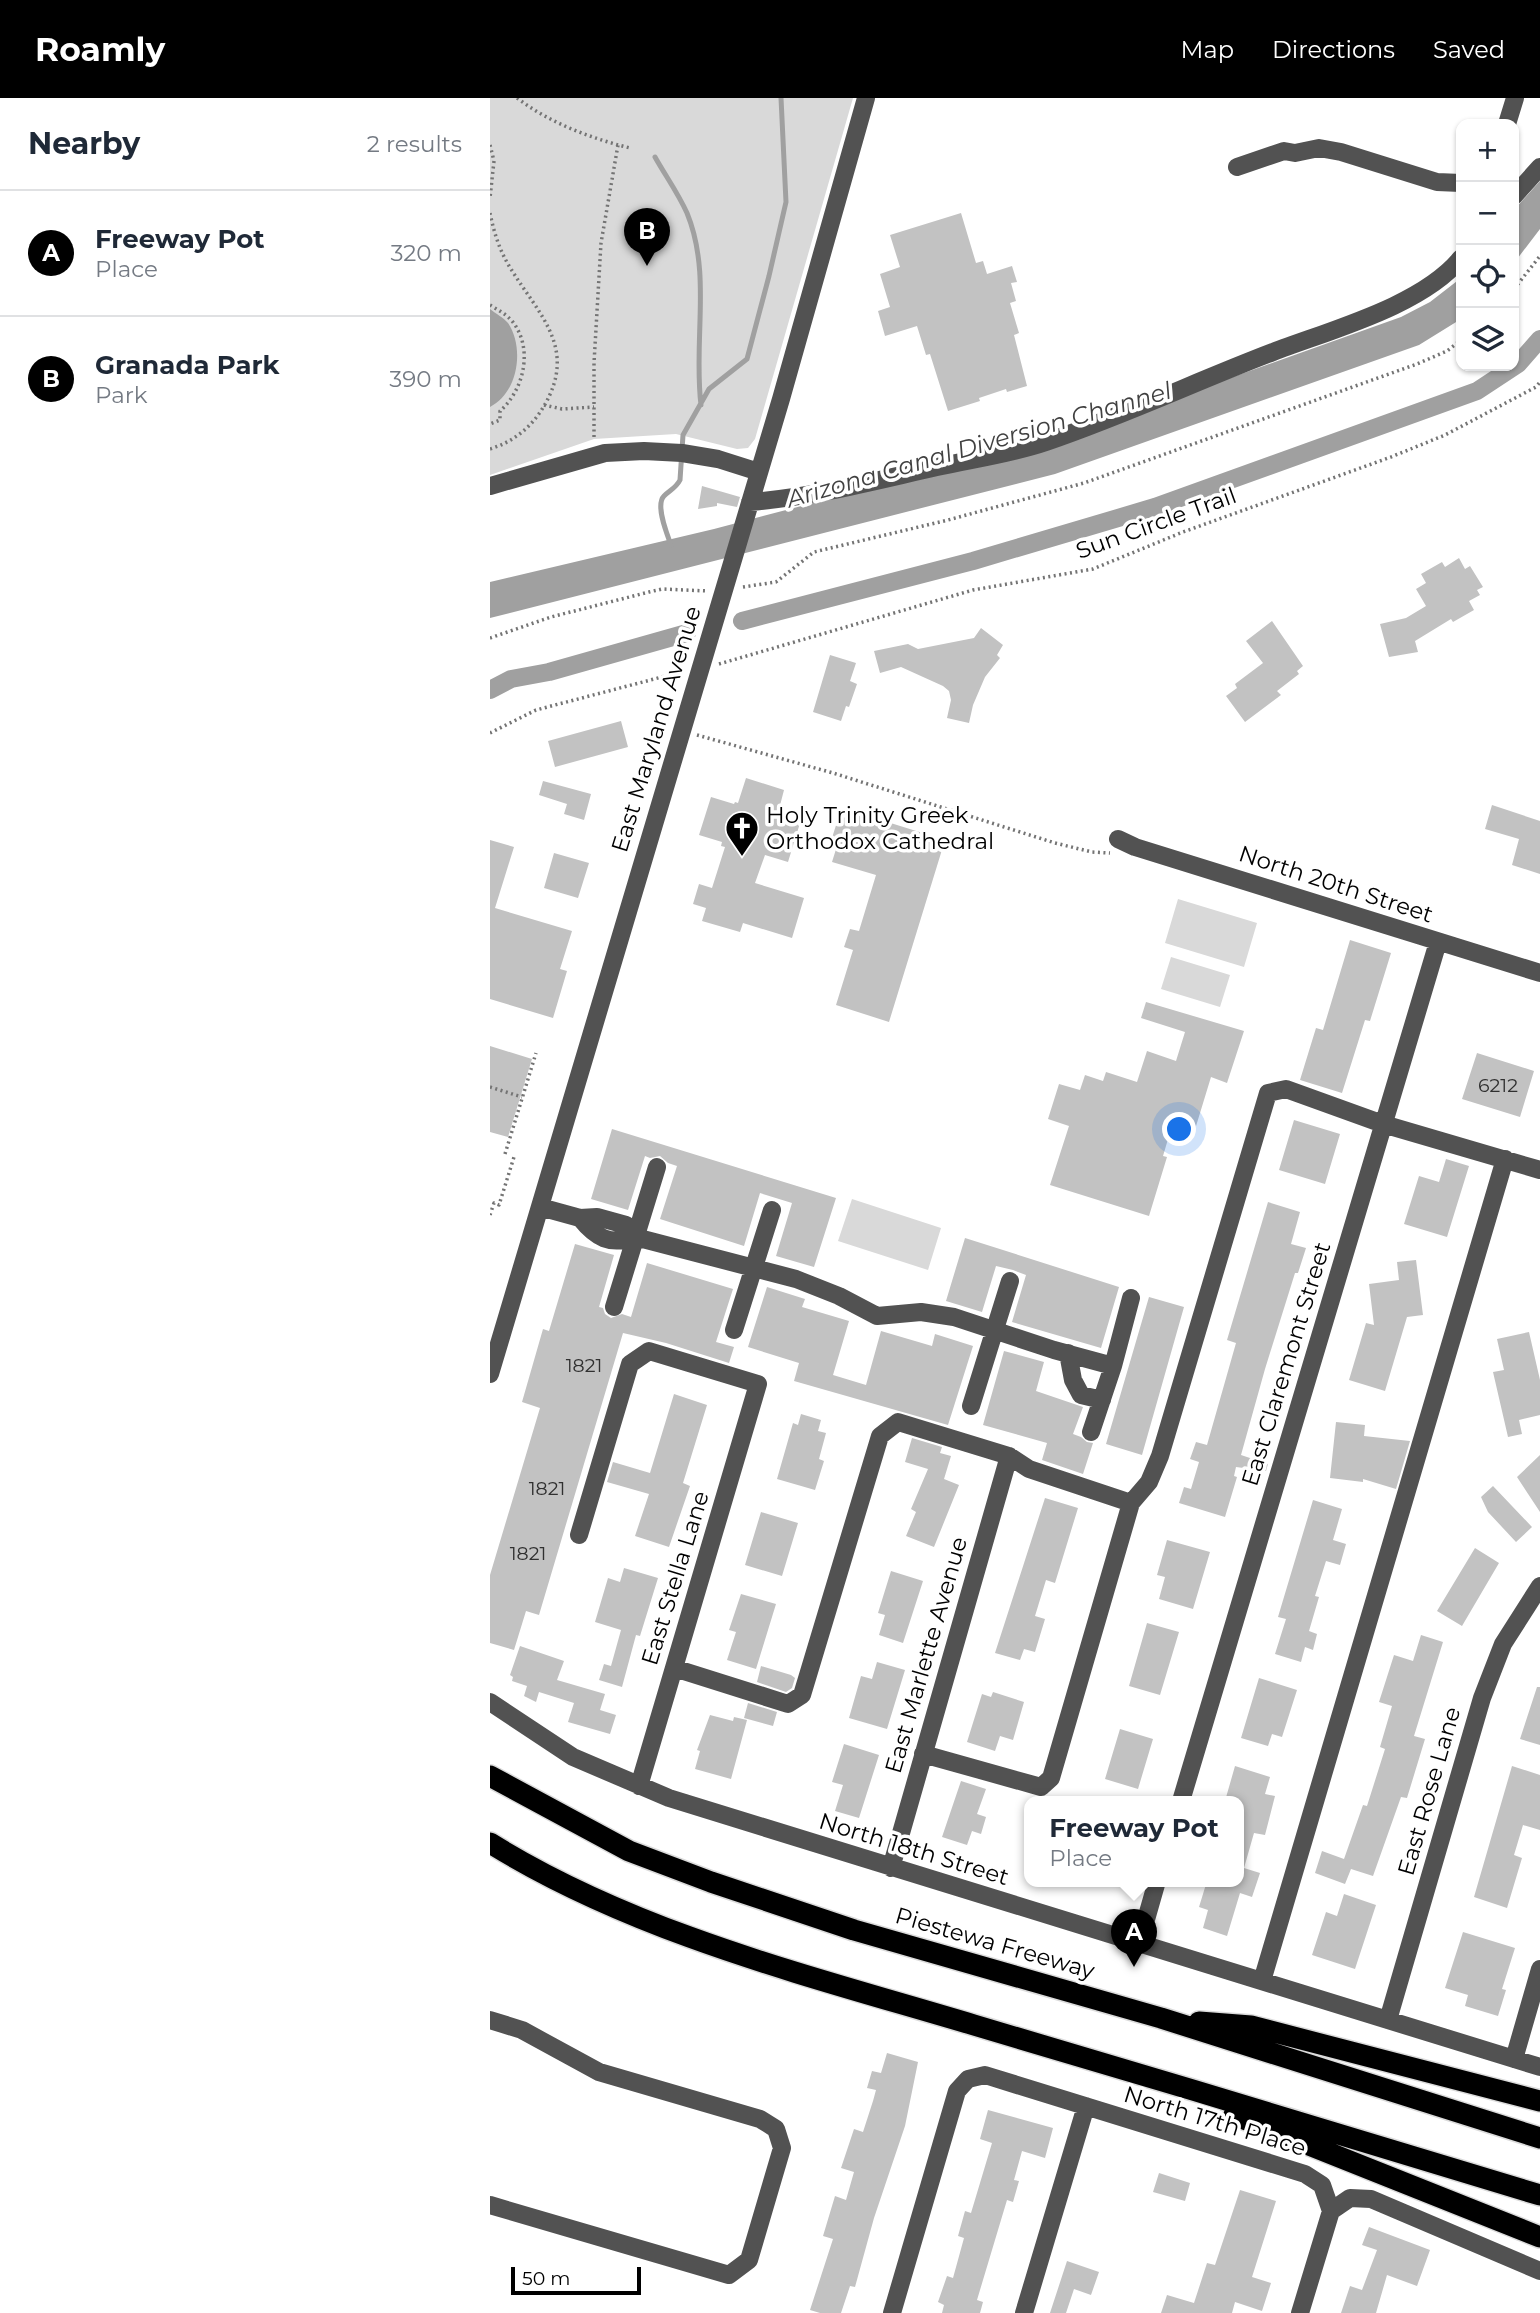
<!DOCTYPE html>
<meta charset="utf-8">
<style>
:root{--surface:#fff;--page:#f6f6f7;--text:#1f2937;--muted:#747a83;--line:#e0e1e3;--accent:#000}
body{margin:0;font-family:Montserrat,sans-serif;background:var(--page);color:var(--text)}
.controls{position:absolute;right:21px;top:21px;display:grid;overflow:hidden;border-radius:14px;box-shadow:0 2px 5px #0004}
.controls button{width:63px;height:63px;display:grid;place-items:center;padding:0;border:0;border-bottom:2px solid var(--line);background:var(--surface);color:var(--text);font:35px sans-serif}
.scale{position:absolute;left:21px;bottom:18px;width:130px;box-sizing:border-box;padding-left:7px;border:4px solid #000;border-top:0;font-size:19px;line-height:24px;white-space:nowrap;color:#000;-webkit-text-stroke:5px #fff;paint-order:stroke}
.you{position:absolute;left:690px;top:1032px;width:24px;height:24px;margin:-18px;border:5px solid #fff;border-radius:50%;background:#1a73e8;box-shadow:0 0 0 10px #1a73e833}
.badge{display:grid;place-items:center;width:46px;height:46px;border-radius:50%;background:var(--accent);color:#fff;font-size:23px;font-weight:700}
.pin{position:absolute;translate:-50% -58px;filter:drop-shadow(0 2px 4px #0008)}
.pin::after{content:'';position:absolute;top:37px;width:24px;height:21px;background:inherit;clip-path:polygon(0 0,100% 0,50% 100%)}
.popup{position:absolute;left:534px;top:1698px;width:220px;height:91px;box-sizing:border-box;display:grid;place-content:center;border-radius:14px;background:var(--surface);filter:drop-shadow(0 2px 5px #0005);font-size:23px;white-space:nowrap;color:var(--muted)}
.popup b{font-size:26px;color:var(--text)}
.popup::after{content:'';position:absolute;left:50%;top:100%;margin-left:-14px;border:14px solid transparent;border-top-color:var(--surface)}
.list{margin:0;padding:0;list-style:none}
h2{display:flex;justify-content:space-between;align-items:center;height:91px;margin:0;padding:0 28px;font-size:30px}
h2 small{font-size:23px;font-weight:400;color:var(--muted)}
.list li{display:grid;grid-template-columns:46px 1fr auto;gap:21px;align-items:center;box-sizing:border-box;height:126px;padding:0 28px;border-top:2px solid var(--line)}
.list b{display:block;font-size:26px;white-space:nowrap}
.list p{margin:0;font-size:23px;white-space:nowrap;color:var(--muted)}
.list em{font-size:23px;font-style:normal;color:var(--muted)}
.icon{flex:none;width:38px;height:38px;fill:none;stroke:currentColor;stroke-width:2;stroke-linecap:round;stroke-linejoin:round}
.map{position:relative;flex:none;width:1050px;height:2215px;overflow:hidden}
header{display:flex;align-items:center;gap:42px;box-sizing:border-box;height:98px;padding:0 35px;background:var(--accent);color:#fff}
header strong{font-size:33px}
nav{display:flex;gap:38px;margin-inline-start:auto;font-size:24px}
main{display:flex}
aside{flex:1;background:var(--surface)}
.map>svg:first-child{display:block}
.green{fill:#d9d9d9}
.water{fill:#a0a0a0}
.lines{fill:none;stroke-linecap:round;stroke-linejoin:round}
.stream{stroke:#a0a0a0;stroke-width:5}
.canal{stroke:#a0a0a0;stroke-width:18}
.building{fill:#c2c2c2}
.highway-casing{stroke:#dbdbdb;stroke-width:24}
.path{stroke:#747474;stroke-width:3.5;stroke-dasharray:2 3.5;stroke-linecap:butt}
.minor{stroke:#525252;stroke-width:18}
.highway{stroke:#000;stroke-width:21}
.labels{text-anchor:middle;stroke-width:7;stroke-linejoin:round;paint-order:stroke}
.number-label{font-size:19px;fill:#303030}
.street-label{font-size:23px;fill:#000;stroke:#fff}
.poi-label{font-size:23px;fill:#000;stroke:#fff;text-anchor:start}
.water-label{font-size:24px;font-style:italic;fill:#414141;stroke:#fff}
</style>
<header>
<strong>Roamly</strong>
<nav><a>Map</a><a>Directions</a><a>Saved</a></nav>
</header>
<main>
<aside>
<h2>Nearby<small>2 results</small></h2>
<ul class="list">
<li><span class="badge">A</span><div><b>Freeway Pot</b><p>Place</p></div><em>320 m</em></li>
<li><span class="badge">B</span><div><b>Granada Park</b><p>Park</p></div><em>390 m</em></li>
</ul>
</aside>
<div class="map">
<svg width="1050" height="2215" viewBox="0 0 1050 2215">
<rect width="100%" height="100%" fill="#fff"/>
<path class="green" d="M0 0H363L265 341 258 350 247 351 186 336 104 341 0 377Z
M688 801 767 825 754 869 675 845Z
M681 859 740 877 730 909 671 891Z
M362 1101 451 1130 438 1172 348 1143Z"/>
<path class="water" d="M1050 83V131L1024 165V112Z
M971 180V221L929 247 565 376 0 520V484L224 431 577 338 911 219 940 204Z
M0 211C6 216 13 219 18 225 35 250 28 295 0 309Z"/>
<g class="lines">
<path class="stream" d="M165 59C175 77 188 95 197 115 222 176 203 243 211 307
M181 447C177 436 165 407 174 398 180 392 186 390 190 382L193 337 219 291 257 261 279 178 296 104 291 0"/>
<path class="canal" d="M252 523 483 463 665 409 987 293 1028 266 1050 241
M0 592 21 581 59 574 197 535"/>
</g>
<path class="building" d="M471 115 486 165 493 163 497 176 522 168 527 184 521 185 526 203 520 205 529 235 524 237 537 288 517 294 516 291 489 300 490 303 458 313 440 256 436 257 427 228 395 238 388 213 400 209 390 176 410 169 400 137Z
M212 388 250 399 247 409 227 405V408L208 411Z
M969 460 975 471 980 468 993 489 987 492 990 497 979 503 984 512 963 524 961 521 925 543 928 554 899 559 890 526 916 520 936 508 926 491 936 485 931 476 952 464 955 469Z
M782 523 813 568 807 573 809 576 787 593 791 597 755 624 736 598 747 590 745 586 773 565 756 543Z
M491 530 513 547 507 557 510 560 495 579 483 607 479 625 457 620 461 602 459 593 453 588 411 569 390 575 384 553 418 546 428 551 484 540Z
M340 557 366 565 360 583 367 586 359 609 356 608 351 623 323 614Z
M131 623 138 649 65 669 58 643Z
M256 680 294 692 287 719 310 725 298 764 275 757 265 785 314 800 302 840 253 825 250 834 212 823 216 810 203 806 209 786 222 790 235 749 231 748 232 744 209 737 221 699 244 706 245 704 248 705Z
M53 683 101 696 94 722 74 716 77 706 49 697Z
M1002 707 1050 723V776L1022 767 1029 741 995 731Z
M359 712 455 742 399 924 346 907 363 852 354 849 360 831 369 833 386 777 342 764 347 748 340 746 349 718 356 720Z
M0 742 24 749 5 810 82 833 70 871 77 873 63 920 0 901Z
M64 755 99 765 88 800 54 790Z
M860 842 901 855 880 923 875 922 852 995 810 982 826 930 833 932Z
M656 904 754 933 737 985 721 979 703 1038 681 1031 673 1058 677 1059 659 1118 560 1087 579 1028 558 1021 569 986 590 992 595 977 613 983 616 974 647 984 657 953 686 963 695 934 651 920Z
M0 948 42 961 18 1039 0 1034Z
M987 955 1044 973 1030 1019 972 1001Z
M804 1022 850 1036 835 1086 789 1072Z
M122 1031 346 1100 324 1169 286 1158 302 1105 270 1095 254 1148 170 1121 187 1068 178 1065 170 1058 160 1060 155 1058 138 1112 101 1101Z
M956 1061 979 1068 957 1139 914 1126 929 1078 949 1084Z
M778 1104 810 1114 801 1146 816 1150 808 1175H805L775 1271 751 1357 778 1366 776 1373 746 1369 744 1378 747 1379 735 1419 689 1405 694 1389 701 1391 709 1364 700 1361 706 1344 717 1347 746 1245 737 1242Z
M475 1140 629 1189 611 1250 522 1224 536 1177 523 1172 506 1168 492 1214 456 1203Z
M85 1146 124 1157 109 1209 113 1210 115 1216 121 1220 132 1216 141 1219 157 1165 243 1191 226 1244 244 1249 239 1265 176 1245 133 1235 49 1517 36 1513 24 1552 0 1545V1477L50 1310 32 1304 53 1231 59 1233Z
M926 1162 933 1217 917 1219 895 1293 859 1282 876 1225 884 1227 879 1186 909 1182 907 1164Z
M277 1189 315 1201 312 1209 359 1223 343 1277 376 1287 391 1233 442 1248 445 1236 483 1248 458 1327 304 1283 309 1265 258 1249Z
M659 1199 694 1209 652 1357 616 1346Z
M1039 1234 1050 1282V1317L1029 1322 1032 1336 1018 1339 1003 1274 1014 1272 1007 1241Z
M514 1253 554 1264 546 1293 593 1309 583 1336 591 1339 597 1344 603 1345 593 1376 552 1362 557 1345 493 1327Z
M184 1296 217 1307 193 1385 200 1388 179 1449 145 1438 159 1396 117 1384 123 1364 160 1375Z
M311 1316 331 1322 328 1333 336 1335 329 1361 334 1363 325 1392 287 1381 303 1325 308 1327Z
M846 1324 875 1327 874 1338 920 1343 906 1391 873 1381V1384L840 1380Z
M422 1340 452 1349 450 1355 461 1358 454 1381 469 1387 444 1449 416 1438 426 1414 421 1411 438 1371 415 1364Z
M1050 1357V1414L1027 1379Z
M1003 1388 1042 1429 1026 1444 998 1414 991 1399Z
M555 1400 588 1410 565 1485 556 1482 545 1518 555 1521 545 1554 534 1551 530 1562 505 1555Z
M823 1402 852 1411 843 1442 856 1446 850 1467 836 1463 825 1498 829 1499 819 1533 827 1536 823 1552 815 1549 811 1564 785 1556 796 1521 788 1519Z
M271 1414 308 1425 292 1478 255 1467Z
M677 1442 720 1454 703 1511 669 1501 675 1479 667 1477Z
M985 1450 1009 1465 972 1528 947 1513Z
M134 1470 168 1480 150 1538 146 1537 132 1589 109 1582 114 1566 121 1568 131 1532 105 1524 118 1480 130 1484Z
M401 1473 433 1483 413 1545 389 1537 395 1517 388 1515Z
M251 1496 286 1506 266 1571 237 1562 246 1534 239 1532Z
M657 1525 689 1534 670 1597 639 1588Z
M931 1537 953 1544 924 1638 935 1641 917 1700 911 1699 883 1778 861 1771 855 1786 825 1775 832 1753 854 1761 873 1707 877 1708 895 1651 890 1649 902 1608 889 1604 904 1557 923 1563Z
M30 1548 74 1563 67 1582 115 1596 110 1612 126 1617 120 1636 78 1624 84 1605 49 1594 46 1604 34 1598 37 1588 22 1583 23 1579 20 1577Z
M387 1564 415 1572 397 1631 359 1620 371 1578 382 1581Z
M271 1568 301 1577 305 1580 302 1590 296 1594 267 1584Z
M769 1580 807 1592 792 1639 782 1636 778 1648 751 1640Z
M1047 1589H1050V1647L1030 1641Z
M503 1594 534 1604 523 1642 510 1638 505 1653 477 1644 492 1596 501 1599Z
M258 1605 287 1614 283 1628 254 1620Z
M220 1617 243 1623 244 1619 257 1622 241 1681 205 1671 210 1653 207 1652Z
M630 1631 663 1641 648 1691 615 1681Z
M354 1646 389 1657 369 1720 345 1713 353 1687 342 1684Z
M745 1668 780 1679 775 1696 785 1698 775 1737 764 1735 754 1770 770 1775 762 1799 750 1795 737 1838 713 1830 718 1812 709 1809 717 1783H749V1703H735Z
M1022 1668 1050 1677V1732L1033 1727 1024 1757 1032 1760 1017 1810 984 1799Z
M471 1683 496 1691 487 1716 496 1719 491 1736 482 1733 477 1747 452 1739Z
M854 1796 886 1807 865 1871 822 1857 836 1814 847 1818Z
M973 1834 1025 1850 1012 1891 1016 1892 1008 1918 975 1908 978 1897 955 1890Z
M397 1955 428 1964 415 2028 384 2120 365 2189 360 2188 351 2215H330L320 2212 343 2141 333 2138 345 2098 356 2102 364 2074 351 2070 364 2031 373 2034 383 2003 386 1992 377 1990 382 1973 391 1975Z
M498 2012 563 2030 555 2060 532 2053 524 2082 529 2083 523 2104 517 2102 487 2202 493 2204 490 2215H452L454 2207 448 2204 457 2178 463 2180 474 2140 468 2138 475 2113 481 2115 502 2045 490 2041Z
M669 2075 700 2085 695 2103 663 2094Z
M750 2092 786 2103 762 2179 781 2185 772 2213 745 2204 742 2215H671L677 2197 704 2205 717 2165 725 2167Z
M879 2129 940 2152 927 2188 897 2177 886 2215H851L860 2188 872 2192 887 2152 872 2147Z
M577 2163 609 2174 601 2197 584 2191 576 2215H560Z"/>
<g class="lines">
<defs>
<path id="highway" d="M0 1678 139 1753 221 1784 364 1832 671 1920 1050 2040
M0 1745C147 1836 320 1878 484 1927 673 1983 861 2039 1050 2097
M709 1924 761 1928 1050 2003
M744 2017 1050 2139"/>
</defs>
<use href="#highway" class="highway-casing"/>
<path class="path" d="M27 0C60 25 100 40 140 50
M0 47 4 63 0 100
M0 115C4 135 10 154 21 171 49 217 88 250 54 308 42 329 23 344 0 351
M1024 191 1050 158
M0 207C8 212 16 216 22 223 44 250 34 292 10 313V322L0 326
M54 307 72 311 104 309
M104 339V265L111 145 128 47
M253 489 286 484 324 454 458 422 594 385 927 266 957 253 971 242
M0 540 61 519 159 494 172 491 218 493
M229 566 483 492 603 471 693 434 901 359 955 337 1046 289 1050 284
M0 635 46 612 191 574
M207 637 343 675 565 745 602 754 620 755
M0 989 32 999
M15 1056 46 955
M0 1117 4 1105 9 1107 24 1059"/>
<path class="minor" d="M1017 26 1025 0
M747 69 794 53 805 55 829 50 851 54 947 84 971 85
M1024 98 1050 69
M0 388 115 355 154 353 192 355 228 361 269 374
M260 404C324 399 384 383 447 369 483 361 521 356 556 344 633 318 707 283 783 254 840 232 932 208 971 160
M628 741 645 749 1050 875
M50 1109 90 1120 107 1119 136 1127 145 1139
M90 1120C106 1140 120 1148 145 1139L306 1181 349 1198 387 1218 431 1214 464 1219 564 1252 623 1268
M124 1209 167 1069
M244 1232 282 1112
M578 1255 583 1282 591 1297 612 1302
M0 1276 291 301 376 0
M481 1308 520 1183
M601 1334 623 1268 641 1200
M89 1437 140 1266 159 1253 268 1286 149 1688
M184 1570 298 1606 312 1597 390 1338 408 1324 519 1358 539 1371 641 1405
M0 1604 83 1659 179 1700 1050 1969
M433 1656 551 1689 561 1680 641 1405 659 1384 670 1358 778 995 796 991 893 1026 1050 1072
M691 1703 948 844
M401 1770 519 1358
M649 1846 667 1783
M772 1883 1015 1061
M0 1922 32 1932 109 1974 270 2021 286 2031 292 2050 259 2162 239 2177 0 2107
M898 1922 992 1600 1013 1546 1050 1488
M1024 1961 1050 1871
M841 2113 860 2100 881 2101 1050 2173
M402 2215 467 1993 478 1981 495 1977 815 2076 832 2087 841 2113
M534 2215 596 2008
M810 2215 841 2113"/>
<use href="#highway" class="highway"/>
</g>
<defs>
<symbol id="church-pin" viewBox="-11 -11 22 30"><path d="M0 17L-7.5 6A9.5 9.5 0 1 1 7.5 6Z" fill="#000" stroke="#fff"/><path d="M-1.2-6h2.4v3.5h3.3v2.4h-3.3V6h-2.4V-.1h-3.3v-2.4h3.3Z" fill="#fff"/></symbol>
</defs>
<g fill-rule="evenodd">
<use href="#church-pin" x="233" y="711" width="38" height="52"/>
</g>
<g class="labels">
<g class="number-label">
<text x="1008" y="994">6212</text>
<text x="94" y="1274">1821</text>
<text x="57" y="1397">1821</text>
<text x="38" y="1462">1821</text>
</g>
<g class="street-label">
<text transform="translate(666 425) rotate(-20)" y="8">Sun Circle Trail</text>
<text transform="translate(166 631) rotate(-73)" y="8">East Maryland Avenue</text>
<text transform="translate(846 786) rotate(18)" y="8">North 20th Street</text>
<text transform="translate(796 1266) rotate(-73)" y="8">East Claremont Street</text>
<text transform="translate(185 1480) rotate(-73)" y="8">East Stella Lane</text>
<text transform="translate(436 1557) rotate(-74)" y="8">East Marlette Avenue</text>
<text transform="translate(939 1693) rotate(-74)" y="8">East Rose Lane</text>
<text transform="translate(424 1751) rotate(17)" y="8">North 18th Street</text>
<text transform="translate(505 1845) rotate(16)" y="8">Piestewa Freeway</text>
<text transform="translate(725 2023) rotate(17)" y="8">North 17th Place</text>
</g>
<g class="poi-label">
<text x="276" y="725">Holy Trinity Greek<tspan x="276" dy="26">Orthodox Cathedral</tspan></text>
</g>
<g class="water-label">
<text transform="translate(489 347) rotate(-16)" y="8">Arizona Canal Diversion Channel</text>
</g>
</g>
</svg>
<div class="controls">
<button>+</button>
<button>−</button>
<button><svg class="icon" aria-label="locate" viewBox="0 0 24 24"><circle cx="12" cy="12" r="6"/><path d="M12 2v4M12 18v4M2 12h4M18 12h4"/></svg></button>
<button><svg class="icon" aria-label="layers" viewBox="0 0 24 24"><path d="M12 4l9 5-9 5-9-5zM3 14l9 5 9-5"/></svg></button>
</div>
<div class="scale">50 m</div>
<div class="you"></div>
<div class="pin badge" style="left:644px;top:1869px">A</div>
<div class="popup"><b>Freeway Pot</b>Place</div>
<div class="pin badge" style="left:157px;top:168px">B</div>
</div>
</main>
